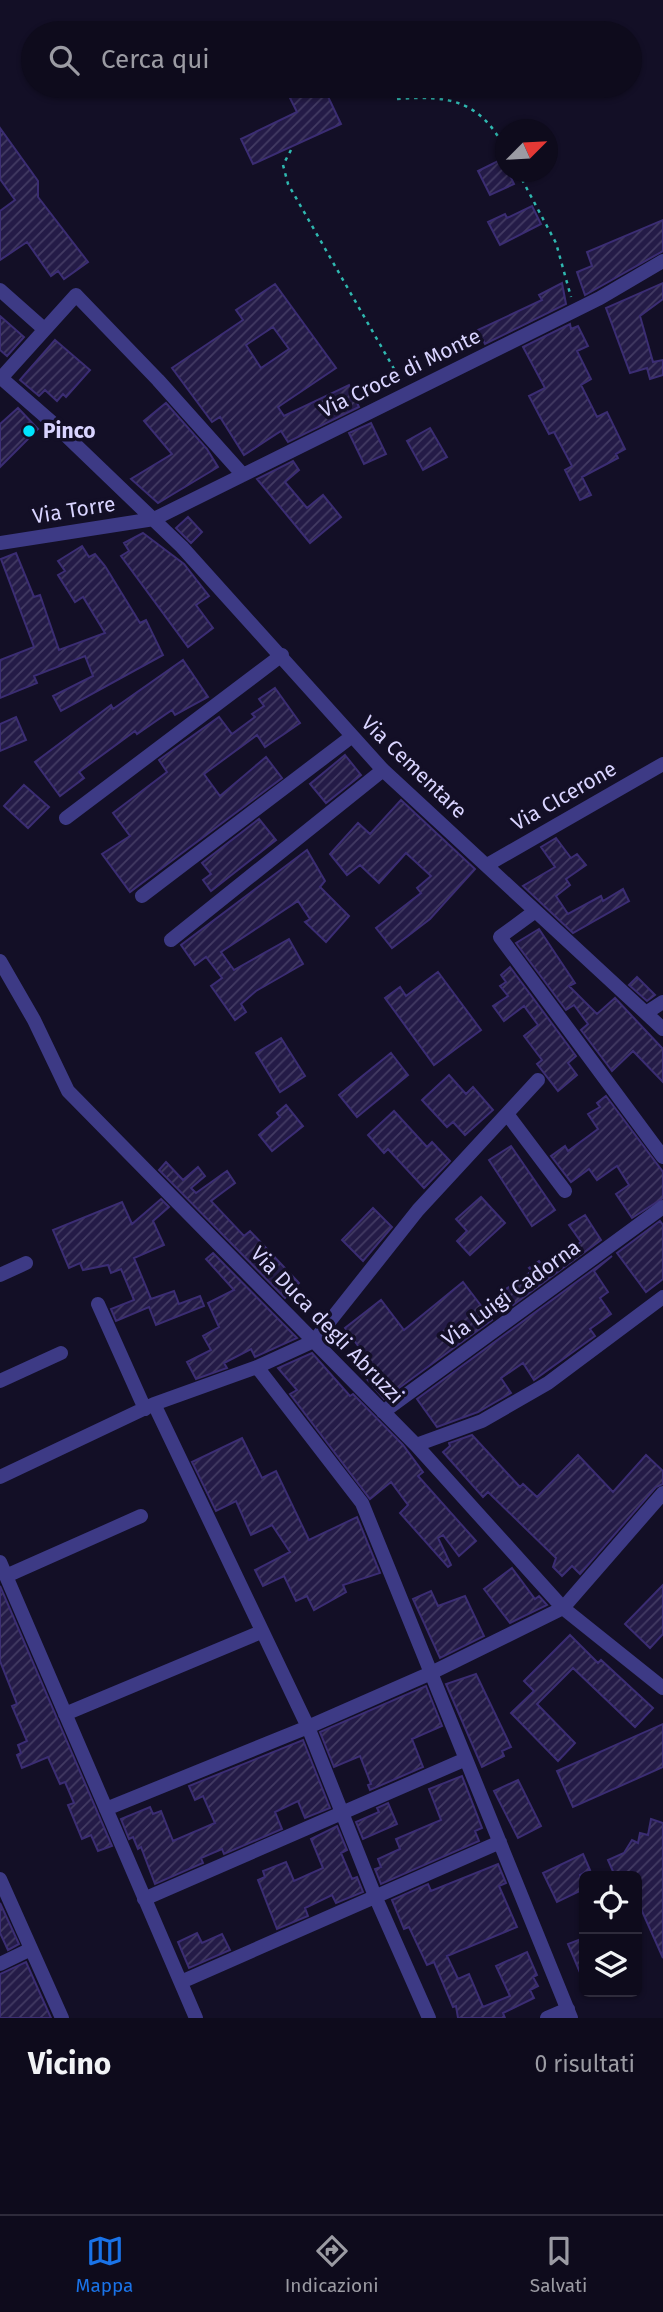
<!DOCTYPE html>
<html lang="it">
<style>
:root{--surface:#0e0b1c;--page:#1c1929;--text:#f1f3f6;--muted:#9b9ba3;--line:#2e2b3b;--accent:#1a73e8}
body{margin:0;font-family:"Fira Sans",sans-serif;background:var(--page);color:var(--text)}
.controls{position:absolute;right:21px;bottom:21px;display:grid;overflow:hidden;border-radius:10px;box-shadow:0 2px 5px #0004}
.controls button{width:63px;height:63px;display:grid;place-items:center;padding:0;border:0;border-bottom:2px solid var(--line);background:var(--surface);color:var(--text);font:35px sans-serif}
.compass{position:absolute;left:495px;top:119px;width:63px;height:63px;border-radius:50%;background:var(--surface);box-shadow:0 2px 5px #0004;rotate:66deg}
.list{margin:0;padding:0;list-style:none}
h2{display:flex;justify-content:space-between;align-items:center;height:91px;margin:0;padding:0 28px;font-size:30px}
h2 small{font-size:23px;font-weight:400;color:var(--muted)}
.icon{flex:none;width:38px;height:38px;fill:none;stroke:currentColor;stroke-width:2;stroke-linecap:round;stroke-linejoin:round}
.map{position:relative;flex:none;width:663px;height:2018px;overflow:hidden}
.search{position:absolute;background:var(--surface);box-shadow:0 2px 5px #0004;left:21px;right:21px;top:21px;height:77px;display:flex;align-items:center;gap:18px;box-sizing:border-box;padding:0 24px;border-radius:38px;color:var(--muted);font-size:26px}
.sheet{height:196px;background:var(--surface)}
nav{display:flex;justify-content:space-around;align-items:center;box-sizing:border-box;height:98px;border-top:2px solid var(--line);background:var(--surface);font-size:19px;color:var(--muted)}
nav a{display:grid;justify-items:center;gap:4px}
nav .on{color:var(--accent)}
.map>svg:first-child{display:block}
.building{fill:url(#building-hatch);stroke:#3b2d73;stroke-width:2;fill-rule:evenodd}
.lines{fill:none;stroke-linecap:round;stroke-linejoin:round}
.path{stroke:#2fb8b0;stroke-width:2.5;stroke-dasharray:3.5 5;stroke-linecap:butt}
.minor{stroke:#3d3a85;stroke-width:14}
.poi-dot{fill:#00e5ff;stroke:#130f26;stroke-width:2.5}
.labels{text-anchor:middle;stroke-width:7;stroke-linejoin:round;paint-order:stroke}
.street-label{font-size:21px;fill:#d9d4ff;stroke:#130f26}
.poi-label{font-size:21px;font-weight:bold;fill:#d9d4ff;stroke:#130f26;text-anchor:start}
</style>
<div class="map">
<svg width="663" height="2018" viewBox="0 0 663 2018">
<defs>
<pattern id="building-hatch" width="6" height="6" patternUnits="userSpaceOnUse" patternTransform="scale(1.75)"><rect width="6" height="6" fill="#241b47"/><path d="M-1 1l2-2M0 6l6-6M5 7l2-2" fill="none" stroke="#433b63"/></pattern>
</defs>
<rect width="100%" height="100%" fill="#130f26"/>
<path class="building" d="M284 86H323L341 124 253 164 241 139 297 112Z
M0 128 38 181V197L88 262 64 279 58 271 51 276 27 242 0 260V211L15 200 0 179Z
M502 159 514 184 490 195 478 171Z
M532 206 541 224 500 245 488 222 505 214 507 218Z
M663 220V251L585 295 577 272 592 266 587 252Z
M562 283 566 304 485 344 478 330 542 300 539 295Z
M663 283V299L640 316 653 362 663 360V375L650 379 647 368 630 373 606 308Z
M275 284 336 368 278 407 284 416 349 385 359 407 288 442 281 431 244 455 220 417 212 422 172 368 243 320 236 310ZM273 327 289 349 261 368 246 345Z
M0 316 24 337 7 356 0 350Z
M570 324 571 329 578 326 588 346 577 351 591 379 581 385 597 417 607 412 625 449 616 454 618 458 582 477 591 495 580 500 565 470 572 466 554 432 549 434 529 396 545 388 523 347Z
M55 340 90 370 66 397 63 394 57 401 45 390 39 396 20 380Z
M166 403 207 449 218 467 158 503 131 479 172 454 144 421Z
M18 408 38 429 0 467V424Z
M371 423 386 454 364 464 349 433Z
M430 428 447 457 423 470 407 441Z
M293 461 299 470 285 482 307 508 323 495 341 517 310 543 257 479Z
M188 517 202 532 191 543 176 528Z
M143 533 184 564 209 596 196 605 213 628 188 647 121 556 129 551 124 543Z
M82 546 89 557 95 554 105 566 140 623 146 620 163 655 61 711 53 696 93 676 85 656 34 676 37 683 0 698V660L34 647 1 559 16 553 34 597 40 595 59 650 105 633 83 597 75 602 58 575 65 571 58 561Z
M183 660 208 697 175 715 172 710 137 734 135 731 79 772 84 778 60 796 35 762 111 705 113 709Z
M275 688 300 723 265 747 257 735 204 774 220 796 266 757 282 778 130 892 102 854 130 836 113 813 167 772 159 760 219 717 232 734 255 717 252 714 264 706 259 699Z
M16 717 26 740 0 751V724Z
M345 755 361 775 326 803 310 784Z
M24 785 49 807 28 828 4 806Z
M401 800 475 869 430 919 392 948 376 928 421 893 417 888 431 876 406 853 379 883 360 865 347 875 330 854 358 823 370 834Z
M259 819 276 840 211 891 203 880 211 874 202 863Z
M556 838 571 858 577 854 586 865 566 879 570 885 556 896 568 914 601 896 603 901 623 889 629 901 573 933 523 886 555 867 541 847Z
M307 850 325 881 320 887 349 916 326 942 305 922 310 919 298 901 221 952 234 970 289 939 303 964 256 991 241 1004 246 1012 235 1020 211 986 222 978 206 957 195 965 181 945Z
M539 929 575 983 569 986 597 1014 615 998 663 1049V1082L633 1051 612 1071 609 1067 581 1030 588 1024 574 1005 566 1010 516 943Z
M510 967 576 1056 568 1063 577 1075 558 1091 537 1064 542 1060 524 1036 538 1025 524 1006 504 1021 493 1006 508 996 500 986 506 982 501 975Z
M438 972 481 1030 434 1065 385 998 400 987 406 996Z
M637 977 655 995 647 1001 629 985Z
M281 1038 305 1076 280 1092 256 1053Z
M391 1053 408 1075 357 1117 339 1095Z
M449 1075 466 1094 473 1087 493 1110 465 1135 453 1122 447 1127 422 1100Z
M606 1096 663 1172V1198L632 1218 616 1194 629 1185 617 1166 597 1180 589 1169 571 1182 551 1156 565 1146 568 1151 598 1129 588 1114 600 1107 597 1103Z
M286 1105 303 1126 272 1151 259 1135 280 1117 277 1113Z
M394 1111 427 1147 432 1142 450 1161 424 1188 388 1149 384 1153 368 1135Z
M511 1146 555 1210 532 1226 489 1160Z
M166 1162 183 1180 198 1167 205 1176 191 1188 196 1193 227 1171 235 1183 211 1201 244 1236 250 1231 299 1283 285 1298 159 1170Z
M481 1197 505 1223 470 1255 457 1241 467 1231 456 1219Z
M161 1199 169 1207 153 1221 164 1245 134 1258 151 1299 174 1291 179 1304 200 1296 204 1306 156 1325 149 1307 116 1321 111 1309 134 1300 121 1269 111 1273 108 1265 83 1270 80 1263 69 1268 53 1230 122 1202 132 1224Z
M373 1208 392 1227 363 1261 342 1240Z
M585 1215 601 1240 513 1305 503 1291 532 1271 529 1268 539 1261 551 1275 559 1269 554 1260 581 1242 569 1225Z
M660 1221 663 1225V1279L646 1292 617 1253Z
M213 1253 297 1338 255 1357 251 1349 224 1363 227 1368 196 1379 187 1362 211 1350 203 1336 219 1327 208 1303 234 1290 206 1259Z
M612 1256 594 1271 608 1292 600 1298 611 1314 590 1329 595 1336 534 1380 523 1363 501 1378 511 1393 478 1412 437 1427 417 1399Z
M463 1282 492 1320 384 1399 353 1363 364 1354 345 1328 381 1300 404 1330Z
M312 1353 350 1396 353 1394 403 1445 423 1472 418 1476 476 1541 459 1556 443 1535 438 1538 451 1565 448 1567 400 1513 408 1505 391 1482 370 1499 290 1394 297 1390 278 1368Z
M472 1435 520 1487 523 1484 537 1497 578 1455 613 1492 646 1455 663 1471V1484L656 1487 580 1574 572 1566 562 1576 553 1567 556 1558 488 1492 483 1497 443 1452 450 1446 449 1443Z
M242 1438 262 1478 276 1471 309 1540 357 1517 380 1573 343 1585 346 1592 314 1610 307 1596 296 1601 284 1576 263 1586 255 1570 290 1552 272 1525 251 1535 236 1501 216 1511 192 1462Z
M512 1568 535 1599 539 1596 547 1605 510 1623 484 1589Z
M663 1585V1634L650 1648 625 1624Z
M0 1586 112 1846 98 1851 91 1835 82 1839 68 1805 74 1803 65 1782 60 1784 48 1757 22 1768 17 1755 21 1753 18 1745 27 1741 12 1706 17 1704 0 1661Z
M431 1591 438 1606 465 1596 484 1636 440 1658 413 1599Z
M570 1635 598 1663 601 1660 653 1708 635 1727 573 1668 537 1704 575 1743 558 1761 511 1713 534 1691 524 1681Z
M476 1674 511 1747 502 1751 504 1756 482 1767 446 1684Z
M426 1686 442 1726 412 1739 423 1767 370 1790 368 1785 371 1784 360 1756 334 1767 320 1732Z
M663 1724V1767L573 1807 557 1771Z
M303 1740 330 1808 305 1818 298 1801 275 1812 282 1829 224 1854 222 1849 201 1858 203 1863 155 1884 141 1847 138 1849 133 1837 129 1839 121 1819 150 1807 153 1814 161 1811 173 1841 215 1823 203 1796 195 1800 189 1786Z
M462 1776 482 1828 475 1831 479 1841 381 1884 375 1869 381 1867 378 1859 400 1849 396 1839 441 1820 429 1789Z
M518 1780 541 1826 518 1838 494 1791Z
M388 1803 397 1824 363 1839 356 1822 379 1812 377 1808Z
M651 1819 663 1823V1958L637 1900V1876H615L608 1860 624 1853 632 1840 638 1843 640 1833 648 1835Z
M337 1826 347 1850 341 1853 352 1879 357 1877 363 1892 336 1903 332 1895 305 1908 308 1916 277 1929 258 1880 265 1877 263 1871 286 1862 294 1881 323 1868 311 1839Z
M583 1854 590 1870 580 1875 584 1889 557 1902 543 1873Z
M498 1864 506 1883 499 1886 517 1927 447 1956 458 1979 469 1974 483 2007 510 1996 496 1966 527 1952 537 1975 533 1977 538 1986 530 1990 534 1998 503 2013 505 2018H458L456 2006 453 2007 434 1962 427 1965 409 1927 404 1929 392 1900 428 1884 431 1891Z
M0 1903 19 1944 8 1950 0 1933Z
M197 1933 202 1943 222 1934 230 1950 189 1968 178 1942Z
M584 1938V1982L568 1944Z
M26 1962 51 2018H0V1974Z"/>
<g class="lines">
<path class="path" d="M397 99C449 95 479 100 505 148
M291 150 283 165 288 184 401 381
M518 172 556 243 571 297"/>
<path class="minor" d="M0 290 44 329
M0 377 55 425 182 547 383 770 663 1029
M1 378 76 295 158 380 243 475
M0 543 154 519 600 298 663 261
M66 818 282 655
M487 865 663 764
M142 896 351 737
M534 912 500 937 663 1157
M171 940 383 770
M0 961 34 1020 68 1091 416 1445 563 1608 663 1688
M646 1013 663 1002
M507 1114 565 1191
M0 1275 26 1263
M98 1304 145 1409
M257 1367 362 1503 571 2018
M0 1381 61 1353
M154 1404 308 1727 375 1896 429 2018
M383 1412 663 1207
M416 1445 482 1421 548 1383 663 1297
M0 1477 154 1404 257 1367 314 1341 418 1210 538 1080
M0 1562 196 2018
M6 1576 141 1516
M65 1714 261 1632
M106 1809 308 1727 431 1673 563 1608 663 1493
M0 1879 62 2018
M144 1899 466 1759
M0 1964 31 1949
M181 1982 500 1842
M547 2018 568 2009"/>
</g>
<circle class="poi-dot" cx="29" cy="431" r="7"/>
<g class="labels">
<g class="street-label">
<text transform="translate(400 373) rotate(-26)" y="7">Via Croce di Monte</text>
<text transform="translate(74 510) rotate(-9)" y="7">Via Torre</text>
<text transform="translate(414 767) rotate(44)" y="7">Via Cementare</text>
<text transform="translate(564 796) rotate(-30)" y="7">Via CIcerone</text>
<text transform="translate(511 1293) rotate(-36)" y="7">Via Luigi Cadorna</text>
<text transform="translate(327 1325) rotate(46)" y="7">Via Duca degli Abruzzi</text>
</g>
<g class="poi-label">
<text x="43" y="438">Pinco</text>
</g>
</g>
</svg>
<div class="controls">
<button><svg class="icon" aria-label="locate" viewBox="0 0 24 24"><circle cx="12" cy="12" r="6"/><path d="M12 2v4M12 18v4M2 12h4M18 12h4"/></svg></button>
<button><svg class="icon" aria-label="layers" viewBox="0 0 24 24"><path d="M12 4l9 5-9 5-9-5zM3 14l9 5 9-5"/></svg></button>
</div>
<svg class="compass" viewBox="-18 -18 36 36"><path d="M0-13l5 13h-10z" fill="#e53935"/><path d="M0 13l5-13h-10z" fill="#9b9ba3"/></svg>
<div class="search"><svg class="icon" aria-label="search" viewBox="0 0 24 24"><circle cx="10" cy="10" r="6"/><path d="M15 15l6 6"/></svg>Cerca qui</div>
</div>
<section class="sheet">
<h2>Vicino<small>0 risultati</small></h2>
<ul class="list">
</ul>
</section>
<nav>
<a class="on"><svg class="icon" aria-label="map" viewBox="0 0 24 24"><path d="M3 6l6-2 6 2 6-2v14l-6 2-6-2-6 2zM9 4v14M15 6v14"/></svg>Mappa</a>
<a><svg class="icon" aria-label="directions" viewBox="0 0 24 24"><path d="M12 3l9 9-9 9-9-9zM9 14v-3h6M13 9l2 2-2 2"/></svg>Indicazioni</a>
<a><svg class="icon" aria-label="saved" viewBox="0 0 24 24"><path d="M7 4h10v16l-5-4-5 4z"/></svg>Salvati</a>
</nav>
